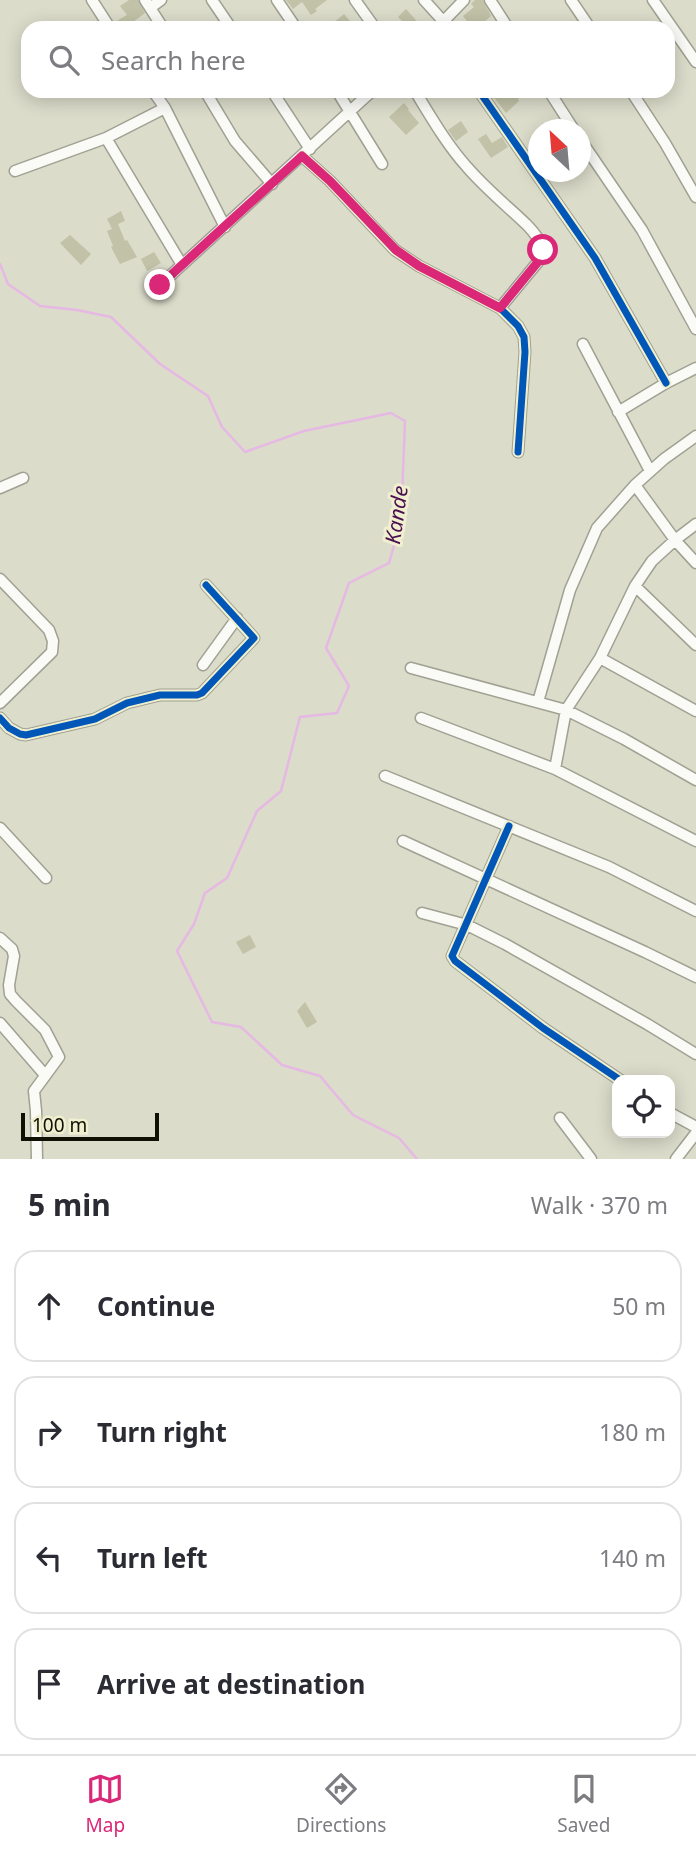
<!DOCTYPE html>
<meta charset="utf-8">
<style>
:root{--surface:#fff;--page:#f2f2f3;--text:#2b2b33;--muted:#7c7c81;--line:#e1e1e2;--accent:#db2777}
body{margin:0;font-family:"Noto Sans",sans-serif;background:var(--page);color:var(--text)}
.controls{position:absolute;right:21px;bottom:21px;display:grid;overflow:hidden;border-radius:14px;box-shadow:0 4px 18px #0003}
.controls button{width:63px;height:63px;display:grid;place-items:center;padding:0;border:0;border-bottom:2px solid var(--line);background:var(--surface);color:var(--text);font:35px sans-serif}
.compass{position:absolute;left:528px;top:119px;width:63px;height:63px;border-radius:50%;background:var(--surface);box-shadow:0 4px 18px #0003;rotate:334deg}
.scale{position:absolute;left:21px;bottom:18px;width:138px;box-sizing:border-box;padding-left:7px;border:4px solid #101005;border-top:0;font-size:19px;line-height:24px;white-space:nowrap;color:#101005;-webkit-text-stroke:5px #f0f0d0;paint-order:stroke}
.stop{position:absolute;width:21px;height:21px;margin:-16px;border:5px solid #db2777;border-radius:50%;background:#fff}
.stop.end{background:#db2777;border-color:#fff;box-shadow:0 2px 7px #0008}
.list{margin:0;padding:0;list-style:none}
h2{display:flex;justify-content:space-between;align-items:center;height:91px;margin:0;padding:0 28px;font-size:30px}
h2 small{font-size:23px;font-weight:400;color:var(--muted)}
.list li{display:grid;grid-template-columns:46px 1fr auto;gap:21px;align-items:center;box-sizing:border-box;height:112px;margin:0 14px 14px;padding:0 14px;border:2px solid var(--line);border-radius:21px}
.list b{display:block;font-size:26px;white-space:nowrap}
.list em{font-size:23px;font-style:normal;color:var(--muted)}
.icon{flex:none;width:38px;height:38px;fill:none;stroke:currentColor;stroke-width:2;stroke-linecap:round;stroke-linejoin:round}
.map{position:relative;flex:none;width:696px;height:1159px;overflow:hidden}
.search{position:absolute;background:var(--surface);box-shadow:0 4px 18px #0003;left:21px;right:21px;top:21px;height:77px;display:flex;align-items:center;gap:18px;box-sizing:border-box;padding:0 24px;border-radius:21px;color:var(--muted);font-size:26px}
.sheet{height:595px;background:var(--surface)}
nav{display:flex;justify-content:space-around;align-items:center;box-sizing:border-box;height:98px;border-top:2px solid var(--line);background:var(--surface);font-size:19px;color:var(--muted)}
nav a{display:grid;justify-items:center;gap:4px}
nav .on{color:var(--accent)}
.map>svg:first-child{display:block}
.lines{fill:none;stroke-linecap:round;stroke-linejoin:round}
.stream{stroke:#e6b8e4;stroke-width:2.5}
.building{fill:#c1c2a7}
.minor-casing{stroke:#a0a192;stroke-width:13}
.minor{stroke:#fafaf7;stroke-width:10}
.cycleway-casing{stroke:#f0f0d0;stroke-width:11}
.cycleway{stroke:#0057b8;stroke-width:7}
.route{stroke:#db2777;stroke-width:9}
.labels{text-anchor:middle;stroke-width:6;stroke-linejoin:round;paint-order:stroke}
.water-label{font-size:21px;font-style:italic;fill:#4b104f;stroke:#f0f0d0}
</style>
<div class="map">
<svg width="696" height="1159" viewBox="0 0 696 1159">
<rect width="100%" height="100%" fill="#dbdcca"/>
<g class="lines">
<path class="stream" d="M0 264 8 284 40 306 77 310 111 317 160 364 208 396 222 427 245 452 304 431 391 413 405 421 401 521 389 563 349 583 326 648 349 686 337 713 300 717 281 791 257 811 227 878 205 893 194 924 177 951 212 1022 241 1027 282 1065 320 1076 353 1115 399 1138 417 1159"/>
</g>
<path class="building" d="M129 0H138L145 13 129 25 130 28H117L115 22 127 15 120 6Z
M286 0H327L315 9 317 11 311 15 302 2 293 9Z
M475 0H483L491 16 477 28H472L463 16 474 7 471 4Z
M406 9 423 28H409L398 17Z
M344 14 356 28H327Z
M489 91H528L518 99 519 101 506 113Z
M404 103 409 109 408 110 419 123 406 135 389 117Z
M461 121 468 132 456 141 448 130Z
M486 134 492 143 502 137 508 147 491 158 478 139Z
M121 211 125 221 118 224 125 241 127 240 137 257 120 264 111 247 113 246 107 231 112 229 107 219Z
M70 235 91 254 81 265 60 243Z
M154 252 161 263 147 271 141 259Z
M250 935 256 947 243 954 236 942Z
M305 1002 317 1022 307 1028 297 1011Z"/>
<g class="lines">
<defs>
<path id="minor" d="M92 0 110 28
M145 0 163 28
M212 0 231 28
M277 0 296 28
M355 0 375 28
M424 0 443 21
M490 0 508 28
M571 0 590 28
M653 0 696 62
M150 8 161 0
M437 28 464 0
M153 91 165 108 225 227
M205 91 235 141 272 184
M272 91 310 149
M337 91 382 164
M415 91C431 117 447 145 467 167 485 188 506 205 526 224 535 233 544 244 542 257L500 308
M479 91 595 258 666 383
M549 91 574 130
M631 91 665 143 696 197
M106 138 182 265
M580 139 642 230 696 329
M302 156 330 181 395 250 419 266 500 308 518 326 524 337 525 352 518 452
M15 171 106 138 165 108
M160 285 372 91
M583 344 650 471
M618 412 666 383 696 368
M635 485 675 540 696 563
M0 488 23 478
M0 579 49 630 53 641 52 652 0 703
M635 586 696 645
M600 658 696 711
M203 665 237 618
M411 668 566 710 624 739 696 780
M538 702 570 590 597 528 635 485 664 459 696 436
M0 718 9 728 20 734 26 735 95 719 127 703 160 695H197L202 693 254 638 206 585
M421 718 555 769 696 841
M555 769 566 710 600 658 635 586 652 561 675 540 696 524
M385 776 609 867 696 911
M509 826 452 956 455 961 543 1028 620 1080
M0 828 46 878
M403 841 645 952 696 977
M422 913 467 925 505 944 647 1024 696 1054
M0 938 12 949 14 956 9 985 10 994 16 1001 45 1030 59 1057 34 1091 36 1111 37 1159
M0 1023 45 1075
M670 1113 696 1127
M560 1118 591 1159
M676 1159 696 1133"/>
</defs>
<use href="#minor" class="minor-casing"/>
<use href="#minor" class="minor"/>
<defs>
<path id="cycleway" d="M479 91 595 258 666 383
M302 156 330 181 395 250 419 266 500 308 518 326 524 337 525 352 518 452
M0 718 9 728 20 734 26 735 95 719 127 703 160 695H197L202 693 254 638 206 585
M509 826 452 956 455 961 543 1028 620 1080"/>
</defs>
<use href="#cycleway" class="cycleway-casing"/>
<use href="#cycleway" class="cycleway"/>
</g>
<g class="lines">
<path class="route" d="M160 285 302 156 330 181 396 250 419 266 500 308 542 257 543 250"/>
</g>
<g class="labels">
<g class="water-label">
<text transform="translate(397 515) rotate(-82)" y="7">Kande</text>
</g>
</g>
</svg>
<div class="controls">
<button><svg class="icon" aria-label="locate" viewBox="0 0 24 24"><circle cx="12" cy="12" r="6"/><path d="M12 2v4M12 18v4M2 12h4M18 12h4"/></svg></button>
</div>
<svg class="compass" viewBox="-18 -18 36 36"><path d="M0-13l5 13h-10z" fill="#e53935"/><path d="M0 13l5-13h-10z" fill="#7c7c81"/></svg>
<div class="scale">100 m</div>
<div class="stop" style="left:543px;top:250px"></div>
<div class="stop end" style="left:160px;top:285px"></div>
<div class="search"><svg class="icon" aria-label="search" viewBox="0 0 24 24"><circle cx="10" cy="10" r="6"/><path d="M15 15l6 6"/></svg>Search here</div>
</div>
<section class="sheet">
<h2>5 min<small>Walk · 370 m</small></h2>
<ul class="list">
<li><svg class="icon" aria-label="ahead" viewBox="0 0 24 24"><path d="M12 20V5M6 11l6-6 6 6"/></svg><div><b>Continue</b></div><em>50 m</em></li>
<li><svg class="icon" aria-label="right" viewBox="0 0 24 24"><path d="M7 20v-9h11M14 6l5 5-5 5"/></svg><div><b>Turn right</b></div><em>180 m</em></li>
<li><svg class="icon" aria-label="left" viewBox="0 0 24 24"><path d="M17 20v-9H6M10 6l-5 5 5 5"/></svg><div><b>Turn left</b></div><em>140 m</em></li>
<li><svg class="icon" aria-label="arrive" viewBox="0 0 24 24"><path d="M6 21V4h12l-3 4 3 4H6"/></svg><div><b>Arrive at destination</b></div></li>
</ul>
</section>
<nav>
<a class="on"><svg class="icon" aria-label="map" viewBox="0 0 24 24"><path d="M3 6l6-2 6 2 6-2v14l-6 2-6-2-6 2zM9 4v14M15 6v14"/></svg>Map</a>
<a><svg class="icon" aria-label="directions" viewBox="0 0 24 24"><path d="M12 3l9 9-9 9-9-9zM9 14v-3h6M13 9l2 2-2 2"/></svg>Directions</a>
<a><svg class="icon" aria-label="saved" viewBox="0 0 24 24"><path d="M7 4h10v16l-5-4-5 4z"/></svg>Saved</a>
</nav>
